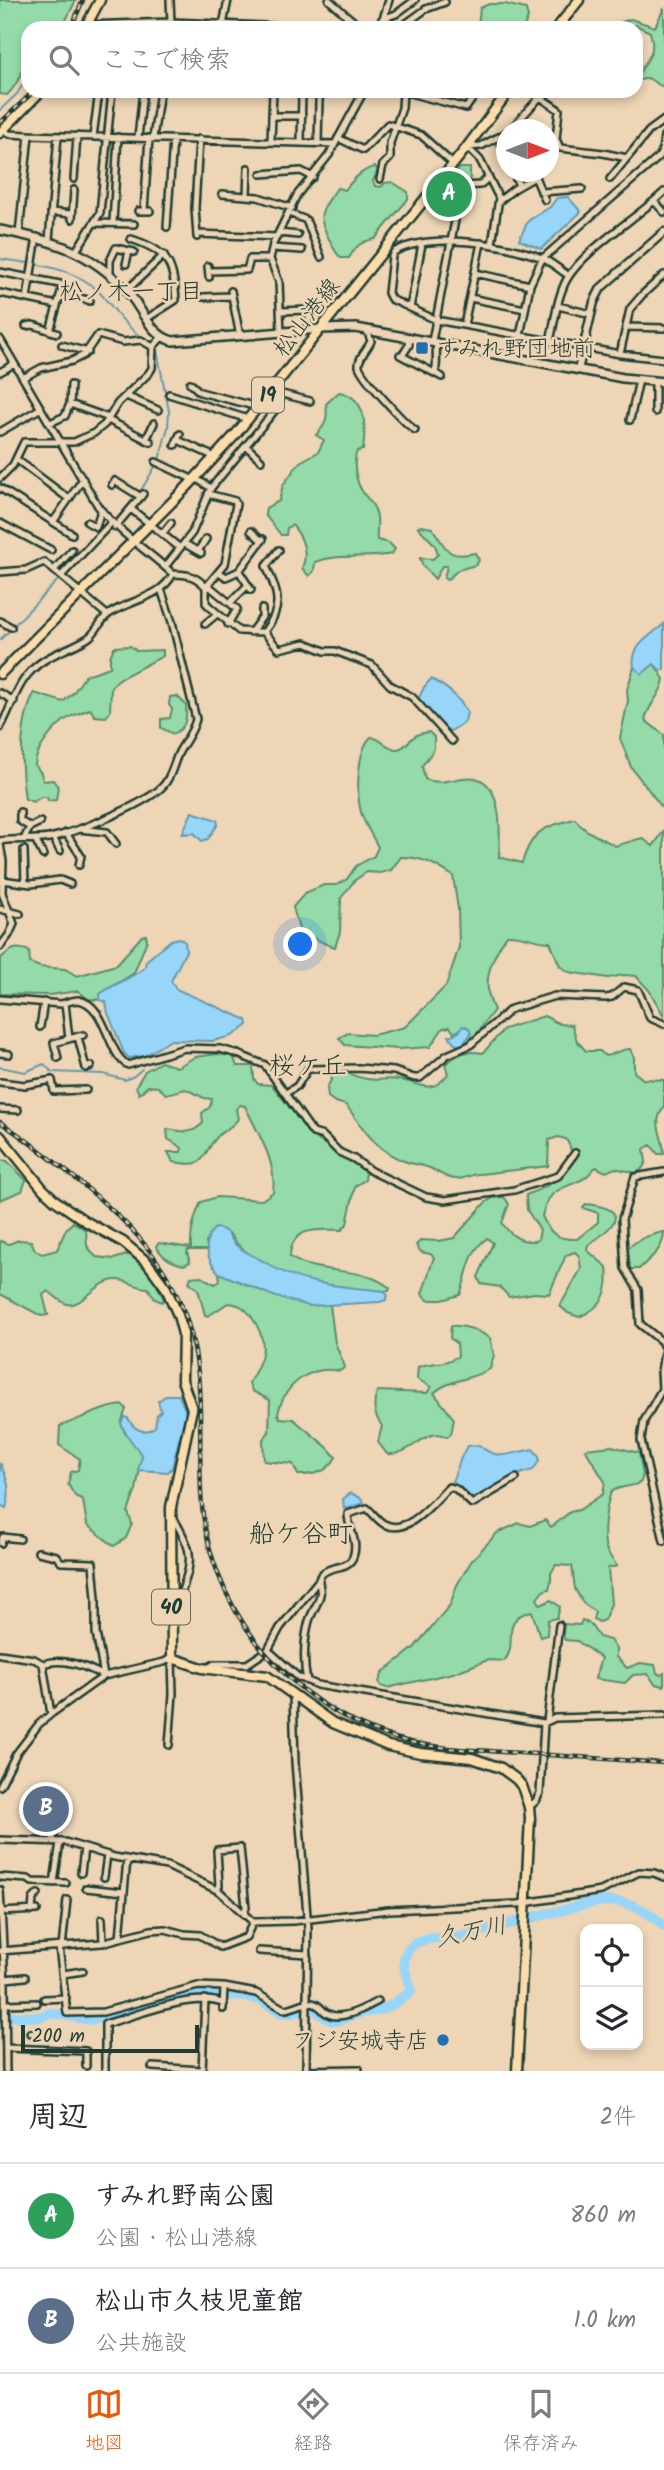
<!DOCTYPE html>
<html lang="ja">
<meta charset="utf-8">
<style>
:root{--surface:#fff;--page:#f7f7f7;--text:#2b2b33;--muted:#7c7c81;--line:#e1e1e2;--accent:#ea580c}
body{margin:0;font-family:Kalam,"Klee One",sans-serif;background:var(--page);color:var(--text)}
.controls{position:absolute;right:21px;bottom:21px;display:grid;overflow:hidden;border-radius:14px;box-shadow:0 4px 10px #0003}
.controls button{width:63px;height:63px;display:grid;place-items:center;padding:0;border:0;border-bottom:2px solid var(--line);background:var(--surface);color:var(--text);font:35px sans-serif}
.compass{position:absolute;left:496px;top:119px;width:63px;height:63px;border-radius:50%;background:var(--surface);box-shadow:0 4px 10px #0003;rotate:90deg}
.scale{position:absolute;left:21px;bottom:18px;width:178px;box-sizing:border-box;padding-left:7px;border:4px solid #1f3d34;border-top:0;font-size:19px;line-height:24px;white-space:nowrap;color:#1f3d34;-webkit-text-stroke:5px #edd5b5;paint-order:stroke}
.you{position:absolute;left:301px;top:945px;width:24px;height:24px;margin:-18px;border:5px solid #fff;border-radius:50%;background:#1a73e8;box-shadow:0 0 0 10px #1a73e833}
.badge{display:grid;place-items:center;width:46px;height:46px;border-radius:50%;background:var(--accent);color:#fff;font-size:23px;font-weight:700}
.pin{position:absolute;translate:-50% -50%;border:4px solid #fff;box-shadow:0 2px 7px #0006}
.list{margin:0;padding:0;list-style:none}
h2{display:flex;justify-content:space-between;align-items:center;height:91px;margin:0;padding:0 28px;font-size:30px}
h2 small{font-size:23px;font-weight:400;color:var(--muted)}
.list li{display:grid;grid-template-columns:46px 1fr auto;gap:21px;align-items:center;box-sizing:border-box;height:105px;padding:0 28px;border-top:2px solid var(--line)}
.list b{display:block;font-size:26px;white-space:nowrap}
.list p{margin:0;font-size:23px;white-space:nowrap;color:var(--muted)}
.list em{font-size:23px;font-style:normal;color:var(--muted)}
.icon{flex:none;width:38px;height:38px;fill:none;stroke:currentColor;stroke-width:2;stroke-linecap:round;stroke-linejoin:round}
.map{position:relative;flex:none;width:664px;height:2071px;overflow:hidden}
.search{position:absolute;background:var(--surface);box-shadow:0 4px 10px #0003;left:21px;right:21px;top:21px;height:77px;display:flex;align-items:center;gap:18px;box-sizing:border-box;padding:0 24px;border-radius:21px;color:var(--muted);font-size:26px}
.sheet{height:301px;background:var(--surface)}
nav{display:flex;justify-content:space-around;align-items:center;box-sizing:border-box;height:98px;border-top:2px solid var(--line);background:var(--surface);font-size:19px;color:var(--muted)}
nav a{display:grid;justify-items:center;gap:4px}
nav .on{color:var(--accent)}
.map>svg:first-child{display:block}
.green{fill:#94dba9;stroke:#5a8c6e;stroke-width:2}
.water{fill:#98d6f9;stroke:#6899aa;stroke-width:2}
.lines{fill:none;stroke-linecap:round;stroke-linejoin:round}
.stream{stroke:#6899aa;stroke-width:2}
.river{stroke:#98d6f9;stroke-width:10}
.minor-casing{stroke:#1f3d34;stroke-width:10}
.tertiary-casing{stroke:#1f3d34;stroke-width:11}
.secondary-casing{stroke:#1f3d34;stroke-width:12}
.primary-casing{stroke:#1f3d34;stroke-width:13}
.minor{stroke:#edd5b5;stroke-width:5}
.tertiary{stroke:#edd5b5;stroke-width:6}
.secondary{stroke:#edd5b5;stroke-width:7}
.primary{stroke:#fddcac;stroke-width:8}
.rail-casing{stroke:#1f3d34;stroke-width:4.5}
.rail{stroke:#edd5b5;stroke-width:2;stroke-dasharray:5;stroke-linecap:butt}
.poi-dot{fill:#1f6fb2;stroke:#edd5b5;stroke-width:2.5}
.labels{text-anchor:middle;stroke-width:5;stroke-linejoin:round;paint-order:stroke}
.shield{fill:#edd5b5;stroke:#5d6b5b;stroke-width:2}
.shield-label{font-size:21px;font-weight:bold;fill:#1f3d34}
.street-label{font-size:23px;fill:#1f3d34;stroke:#edd5b5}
.poi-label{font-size:23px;fill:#1f3d34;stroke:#edd5b5;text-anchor:start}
.neighbourhood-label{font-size:24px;fill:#1f3d34;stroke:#edd5b5}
.water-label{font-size:24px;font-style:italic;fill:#2b4c48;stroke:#edd5b5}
.quarter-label{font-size:26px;fill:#1f3d34;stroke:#edd5b5}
</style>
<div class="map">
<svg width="664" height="2071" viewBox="0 0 664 2071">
<rect width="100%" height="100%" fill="#edd5b5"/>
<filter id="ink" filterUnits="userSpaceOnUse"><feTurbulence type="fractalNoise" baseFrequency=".0143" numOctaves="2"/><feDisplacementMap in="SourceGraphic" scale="14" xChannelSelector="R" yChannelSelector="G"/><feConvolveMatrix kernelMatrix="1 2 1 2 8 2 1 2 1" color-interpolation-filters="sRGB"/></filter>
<g filter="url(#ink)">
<path class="green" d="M0 0H76L63 26 28 28C28 51 25 78 7 95L0 94Z
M489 4H505L526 9 528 18 523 28H478L480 8Z
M664 8V85L661 86 648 78 641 80 637 79C643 60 658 56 650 32L636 25 623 28H601L631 19 655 27Z
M375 167 378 170 373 181 375 186 381 187 385 183 392 182 408 192V199L375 239C361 241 356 246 349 258H341C334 252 334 246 329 239 315 212 322 211 337 188L345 190C352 181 362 169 375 167Z
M460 168H470V184L460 185 456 209 432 204Z
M339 392C367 397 366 426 363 450L357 451C352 464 356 483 364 494 369 501 374 504 376 513 379 521 376 531 377 540L389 543 395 549 392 554C366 559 340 553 315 562L314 571 309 576 302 568C309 553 302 536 292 525L287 528 286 535H281L265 515 266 508 279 501 283 485 300 462 318 452 324 440 316 435C326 425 328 418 326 404Z
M421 526 432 528C448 550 446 559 475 553L479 560 476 565 458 570 447 580 444 578 447 566H442L435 579 423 566 420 558 433 559 438 554 435 545 418 527Z
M130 646 137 651 163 650V656L119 679 111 687 110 712 106 717 95 716 90 709C83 712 75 714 68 718 55 726 35 750 35 765L41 773 43 781 53 780 58 786 56 800 48 801 47 797H41L33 802 25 799C20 764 19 725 34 693L63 702 73 693 86 675 110 667V657L114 647Z
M654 664 664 679C662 695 648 704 645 720L664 735V810L631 767 620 738 628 701 627 690 634 667 642 673Z
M177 696 186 705C187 719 186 728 173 734L161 728V719L170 718 172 709 169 705 170 697Z
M429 732 434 737V749L422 766 425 779C442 787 458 775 475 778 504 784 500 836 499 857L522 863C532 830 544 827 575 819 586 834 599 836 615 846L642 838 653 846 664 831V1016L649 990 636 976 624 975 608 978 569 972 560 966 550 942C534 942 523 934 507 935 491 958 480 983 494 1010L473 1039 462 1045 471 1034 466 1026 454 1033 450 1027 443 1028 430 1047 399 1049 345 1045 339 1038 348 1033 373 1035 405 1027 446 986 459 947 458 909 453 876C435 864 422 857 401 857L391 870 380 873 367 872 355 880 341 898 340 932 335 947C322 944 314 936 300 933L293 907 305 893 324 885H337L347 879 356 866 374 856 378 847C372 835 364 824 361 812 356 793 357 750 371 737 381 738 388 750 398 749 407 747 410 738 417 735 420 733 425 733 429 732Z
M146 935 147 940 134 973 100 994V1000L88 999 78 991 49 995 0 994V959C10 950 15 945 29 951L30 963 40 967 65 969 77 976 116 965 142 936Z
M544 1016 560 1024 572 1025 577 1041 586 1051H600L605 1056C615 1055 620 1049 630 1049L634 1057V1072L643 1079 664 1080V1108C651 1122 664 1137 664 1154H658L651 1145 644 1149 646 1162 642 1169 636 1173 615 1168 606 1172 596 1167C591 1171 589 1176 583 1179 559 1191 550 1187 542 1216 549 1233 557 1240 577 1239L598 1222V1213L583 1208 586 1204C634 1209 613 1228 588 1245L587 1250 607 1267C610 1292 603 1307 579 1317L568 1313 560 1306 581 1269 579 1256 575 1252 566 1255 549 1294 535 1293 509 1297 500 1287 481 1284 478 1277 493 1243 487 1238C467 1253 468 1275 460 1295L442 1300H428L422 1294 434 1257 430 1254 421 1252 416 1245 421 1240 439 1241 454 1238 485 1203 493 1198 504 1197 509 1204 502 1223C510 1235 523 1245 538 1240L540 1230 527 1210 526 1195C550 1186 585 1169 566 1139L558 1137 549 1140 548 1166 480 1174C470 1173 465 1180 455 1179 445 1178 438 1172 430 1168 422 1165 412 1164 404 1161 375 1150 363 1128 346 1105L335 1102 328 1097 327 1087 332 1079 330 1074C345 1068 352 1077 367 1079 377 1081 389 1078 399 1080 421 1083 431 1096 448 1074L445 1064C460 1053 464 1050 483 1053L504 1029Z
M217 1054 233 1056 237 1066H253L254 1079 258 1084 272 1085 312 1136 366 1171 365 1180 355 1186 347 1224 342 1230C319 1230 291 1225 290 1257 320 1277 361 1264 390 1288L389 1291C369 1291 314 1285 296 1279 273 1271 241 1254 229 1233L206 1242 208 1250H188L187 1252 190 1262 184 1265C171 1262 163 1258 156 1246L159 1243 191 1248C190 1231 194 1217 201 1202L217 1197 262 1200 273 1192C277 1161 258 1134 245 1106L240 1105 236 1109 238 1119C233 1127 223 1130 217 1137 198 1159 209 1168 173 1162L168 1152H181L182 1148 168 1139 167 1129C184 1131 190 1136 203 1123L202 1113 210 1107 212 1099 204 1098 186 1089 166 1094 158 1087 148 1086 139 1094 136 1086 145 1071 161 1062 177 1067 195 1057Z
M0 1160 7 1161 26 1180 22 1191 0 1200Z
M73 1222 86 1230 87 1246 96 1257 114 1259 130 1254 152 1276 164 1299 162 1302 155 1299 148 1288C136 1288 127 1279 116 1280 98 1280 81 1308 67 1304 60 1302 54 1295 48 1291L43 1295 48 1315 41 1316 0 1294V1241L9 1244 19 1240 31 1241 35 1250 42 1254 57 1250 66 1229Z
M664 1232C664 1249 651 1257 639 1269H630L628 1248C639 1238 650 1235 664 1232Z
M219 1273C256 1288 290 1306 330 1305L335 1343 345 1367 340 1371C310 1365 284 1384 278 1414L280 1418 293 1419 327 1447 336 1457C327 1473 315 1475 298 1475L293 1464 264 1461 263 1439 269 1432 270 1400 252 1391 249 1383C264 1356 270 1343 251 1316 244 1307 239 1304 228 1303L208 1316 205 1315 198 1289 189 1282 191 1277 200 1276 215 1284 220 1281Z
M451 1326C464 1325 479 1331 490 1338L494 1355 490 1369C473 1379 447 1380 434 1393L454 1419 451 1434 447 1437C427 1425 411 1457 387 1454L378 1442 382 1426C373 1414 373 1404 377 1391L427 1393 431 1387 417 1379 418 1367C434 1361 443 1366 458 1356L457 1344 450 1338Z
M123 1405 126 1409 121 1423 125 1433 135 1444 142 1456 136 1490 128 1512 132 1524 126 1538 114 1546 87 1525 83 1500 75 1496 68 1484 71 1472 78 1470 80 1459 59 1445 60 1426C81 1419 102 1407 123 1405Z
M612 1446 639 1453 643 1474 641 1482C632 1488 620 1485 611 1492 606 1506 601 1537 607 1551 609 1556 614 1561 617 1566L608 1568 611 1604 604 1620 599 1622 593 1619 595 1612 583 1603 575 1589 572 1566 556 1565 551 1573V1581L549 1589 543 1591 537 1599 541 1605 551 1600 560 1607 557 1618 548 1620 547 1635 540 1637 532 1611C497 1619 520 1644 504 1661L488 1660 453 1673 387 1688 381 1686 379 1682 383 1672 414 1648 450 1605 457 1585 472 1560 497 1533 519 1523 530 1526 545 1520 551 1527 553 1526 570 1512 579 1510 603 1494 605 1482 585 1449Z
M582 1620 590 1624 599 1637 610 1640 616 1649V1657L627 1668 640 1663 655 1665 657 1673 661 1675 664 1673V1686L655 1684 648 1674 633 1675 625 1683 595 1679 601 1658 577 1641 565 1640 563 1635 564 1624 580 1625Z"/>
<path class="water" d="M568 197 581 212 541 249 519 240 528 221 550 207 557 198Z
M664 624V670H660L654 664 642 674 634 667C630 646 650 636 664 624Z
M431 679C445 686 459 697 467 712L465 722 449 732 418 700 424 687Z
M192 812 217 820 218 824 208 839 202 841 194 833 182 834Z
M179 938 185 942 186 951 171 981 176 989 247 1020 248 1025 232 1036 212 1041 171 1040 144 1056 129 1058 124 1053 108 1013 106 1002 100 1000V994C112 985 136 976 145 967L146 961 171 940Z
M462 1026 469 1028 471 1034 462 1045H456L449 1036 459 1032Z
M215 1228C228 1229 228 1235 235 1244 243 1252 258 1258 268 1264 302 1286 345 1286 384 1291L388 1296 386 1300 380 1302 309 1306 276 1297 219 1273C207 1261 201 1240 215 1228Z
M167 1395H179L186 1412 172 1468 168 1472 138 1470 142 1456C135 1444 125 1436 121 1423L124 1417 128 1418C134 1430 143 1435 155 1427L157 1415 161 1411 158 1401Z
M479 1445C498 1462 511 1453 533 1449L539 1456V1461L533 1470 513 1476 473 1502 452 1481C458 1471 460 1453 468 1446Z
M0 1463C7 1478 12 1491 6 1508L0 1505Z
M351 1493 362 1499 364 1503 344 1509 343 1499Z"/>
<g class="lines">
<path class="stream" d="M0 110 17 94 28 75
M0 259 29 263
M35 264C56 268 80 274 96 289 115 307 126 332 152 342
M157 351 169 411 168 427 159 460
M140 492 156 465
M117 519 136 497
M0 640 60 578
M0 1067 25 1072 44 1064 52 1072 103 1074 125 1080 134 1076 142 1069"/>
<path class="river" d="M0 2016 39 2017 50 2013 92 2020 124 2013 150 2002 157 2004 191 1995 214 1992 259 1999 282 2013H292L313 2007C337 2031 338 2018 363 2012 368 2011 374 2012 379 2010 390 2008 400 1999 408 1994L411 1990C408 1975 398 1963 409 1949 422 1933 448 1941 465 1936 498 1927 531 1917 564 1910 578 1906 592 1901 606 1901 630 1901 647 1910 664 1926"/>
<defs>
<path id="minor" d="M170 0 171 22
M329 0 361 28
M382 19 396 14 415 0
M86 25 171 22 312 28
M223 25 228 0
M380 28 389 0
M400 28 426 9 445 2
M402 91 466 108 478 91
M272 116H302
M4 130 9 134 29 135 335 144
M510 130 540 97 559 110 556 139 560 148 603 153 627 158
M93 137 99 91
M138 138 143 91
M153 138 160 91
M338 138 363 150 388 124 421 135 453 164
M499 138 506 157
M271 141 273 91
M301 142 302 91
M318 143 319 100 322 91
M513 172 519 186
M261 174 301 171 313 177
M535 177 545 200
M74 179 77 136
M380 179 383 165 390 158V143L402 108 403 91
M610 179 649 131 664 120
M541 192 582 189
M222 194 258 197 292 208
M247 196 248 168
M499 201 514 189 535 177 538 172
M654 201 664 212
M138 211H150
M144 211 149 138
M51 212 72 214
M289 213 306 220 321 257
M72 219 74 190
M96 223 134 224
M113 223 118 137
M167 227 173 139
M279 233 298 235
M19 234 29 135
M197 234 277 237
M197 237 195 208 199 139
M131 239C168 251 173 262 176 300L146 319
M49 240 58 136
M492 244 499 198 480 160 467 147 481 146 506 133
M272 248 302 250
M76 251 100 213 112 91
M126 264 129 251
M208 266 209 277
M209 271 247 270 250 259H270
M0 272 60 284 75 296 90 301
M475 273 530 285
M110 274V261L116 248 134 252
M569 276C560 270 551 262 542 258 504 243 430 232 394 252L392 256 388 293 391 299 436 320 620 354 664 359
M126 291 164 255
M231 291 240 336
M0 293 57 305
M203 297 231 296
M27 298 37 237
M470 298 525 309
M558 306 591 314
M410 308 422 244
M280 311 308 310 310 330
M464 325 481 243
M26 326 33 325 57 333
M626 327 664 328
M367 330 371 341C368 349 358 357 359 366 362 377 404 423 415 430
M50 331 63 285
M281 333 279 282 270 259 273 244 297 195 329 155 364 91
M520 336 530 285 542 259 659 157 662 151 664 136
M0 339 98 506C119 533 148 551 173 574 188 574 196 576 206 587V603L210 607 239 631 264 632 279 649 305 643 325 651H335L372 665 390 685 412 697 452 741
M432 341 461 189 463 186 480 185 488 178
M550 341C555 321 557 297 567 279 584 250 638 217 664 192
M62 345 88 352
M620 354 630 309 642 295 664 275
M400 355 442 377
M402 356 409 345 410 337
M0 372 14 364
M435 373C438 363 435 353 437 342
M23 378 41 368 72 361 84 355 98 335 123 342 141 340 153 347
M655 382V412
M190 383 200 392 258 407
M169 394 248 419
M126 396 158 410
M265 399 276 409
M70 404 109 418
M108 420 151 442
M630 420 639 380
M50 423 65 416 70 404 71 385
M0 432 41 408
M146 440 154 423
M178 440 215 457
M175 445 180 434
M246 446 261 460
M16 459 69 499
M156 462 194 480
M0 478 13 465 24 442H74L94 433 105 424 118 403 149 373 152 368 153 347 162 337
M195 478 211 488
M112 485 115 481 141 497
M0 488 72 534
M131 509 180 548
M53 522 83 479
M87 522 96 527 101 510
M0 523 51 550
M115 527 143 494
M251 531 262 541
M163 533 171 523
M185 544 201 553
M198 551 206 539
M165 567 192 533 211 488 276 409 282 394 310 401
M54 570 72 550
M239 571 251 590
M0 572 26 570 44 562 107 615
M219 572 226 577 239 571 263 539
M61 576 111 523
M209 586 237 609 228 624
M206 587 225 564 236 504 235 501 208 494
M230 603 248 585
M0 621 11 627
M205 624 217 614
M251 632 262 617V609
M264 632C284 607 278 593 266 566L279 550
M0 693 14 701
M0 728C11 709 16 686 31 671 47 654 69 650 88 638 97 632 100 620 109 614 129 600 161 598 173 574
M20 812V821L30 827 24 839
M30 827 40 822
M79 829 107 832 116 844
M66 833 81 856 79 865
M53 837 60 851
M35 839 43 855
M0 841C16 838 33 841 49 838 75 833 144 805 162 787 172 777 173 764 179 752 185 741 193 732 196 719L172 622 161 589
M0 844 3 861 2 893 14 924 9 935 0 947
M24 850 25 883
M2 880 31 884 60 880 70 884
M0 909 20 914
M0 999 61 1004C66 1003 72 1000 78 1000 107 1004 107 1055 128 1065L185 1048 220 1049 235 1053 265 1065 313 1133 323 1136 339 1152 354 1159 371 1171 426 1197 445 1200 514 1190 558 1176 575 1153
M65 1003 69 1039
M40 1027 44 1002
M78 1037 86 1068 91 1066
M0 1053 9 1054
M58 1058 54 1043 83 1035
M0 1082 25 1085 52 1080 54 1091 86 1090
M286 1093 297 1086 308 1069 359 1068 394 1071 414 1078H420L447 1055 470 1045 511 1009 555 996 606 998 612 997 624 987 638 990 650 1018 664 1024
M0 1109 18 1110
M664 1172 635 1177 622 1219 625 1268 638 1290 640 1324 661 1341 664 1347
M664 1353 661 1371 662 1389 644 1421 641 1440 664 1541
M1 1543 3 1537 20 1539
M38 1552 56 1556 61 1562 93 1563 96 1598V1633L104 1676
M172 1606C180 1599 182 1592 185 1581 195 1553 187 1542 173 1517
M268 1650 280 1628 318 1581
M0 1654 34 1659 43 1664C64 1657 85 1666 104 1676
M43 1664 51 1714
M208 1668 214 1664H247L268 1650 298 1677 317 1685 544 1723
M307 1681C303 1663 304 1639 309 1621 312 1612 318 1604 320 1595 322 1588 316 1581 321 1575 330 1564 347 1571 353 1557 359 1541 348 1529 348 1514L367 1508C373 1513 377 1520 384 1524 408 1537 434 1501 449 1487L456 1489 472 1504 516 1478
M293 1694 295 1762 308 1928 306 2071
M547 1721 559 1625
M0 1786 16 1754 39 1724 51 1714 104 1676 164 1662 172 1658 173 1694 169 1745
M529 1807 536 1801 540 1793 544 1723 555 1718 664 1715
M0 1840 65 1842 114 1857 167 1866 219 1891 253 1922
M53 1841 60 1798
M81 1873 84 1848
M0 1877 28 1879 32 1882 66 1883
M104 1877 107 1855
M54 1883 60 1842
M86 1888 124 1892
M0 1890 5 1983 6 2071
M217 1890 219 1886 217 1850 240 1848 246 1907 244 1914
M32 1911 33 1899 38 1894
M1 1912 37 1910
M102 1919 103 1943
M120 1938 127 1859
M59 1947 67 2013 103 2012 198 1986 224 1987 256 1993 284 2009C294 2009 303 2001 312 2003 319 2004 320 2008 325 2012 339 2023 365 2008 378 2001
M62 1947 67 1900
M0 1951 101 1943 151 1930 165 1929 184 1934 200 1935 220 1947 246 1937 253 1922 293 1921 389 1910 518 1904 601 1891 639 1872 654 1873 664 1877
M259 1951 308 1954
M63 1974 83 1971
M5 1979 25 1977
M44 1999 66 1998
M6 2004 37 2003
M223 2009 224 1987
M30 2033 49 2034
M6 2048 86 2051V2066
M152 2067 202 2070
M306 2070 359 2069
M105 2071V2024C135 2016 197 1990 224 2004
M202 2071 205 1999"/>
<path id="tertiary" d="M578 370 594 302 601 288 664 232"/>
<path id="secondary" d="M0 230C51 240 89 250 126 290 142 307 149 335 173 341L321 329 356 328 623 378 664 382"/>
<path id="primary" d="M85 28 100 0
M557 28 579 0
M0 133 41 91
M0 674 187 487 236 434 467 147 509 91
M0 1136 43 1189 56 1201 85 1221 123 1242 147 1262 166 1288 178 1315 183 1334 182 1380 192 1409 171 1507 172 1658 202 1668 267 1676 333 1723 388 1746 420 1753 472 1758 501 1768 516 1779 522 1786 529 1807 530 1818 517 2071"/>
</defs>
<use href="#minor" class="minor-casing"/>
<use href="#tertiary" class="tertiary-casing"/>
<use href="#secondary" class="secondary-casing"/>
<use href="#primary" class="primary-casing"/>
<use href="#minor" class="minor"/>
<use href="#tertiary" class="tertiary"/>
<use href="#secondary" class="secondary"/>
<use href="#primary" class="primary"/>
<defs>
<path id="rail" d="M71 28 83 0
M0 123 34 91
M0 1122C29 1141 54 1161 81 1183 124 1219 158 1251 181 1304 207 1366 198 1427 201 1492 206 1606 286 1705 395 1738 435 1750 480 1750 521 1753 569 1756 616 1760 664 1763"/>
</defs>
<use href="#rail" class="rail-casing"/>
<use href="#rail" class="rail"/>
</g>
</g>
<g class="poi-dot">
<rect x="415" y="341" width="14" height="14" rx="3.5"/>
<circle cx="443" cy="2040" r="7"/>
</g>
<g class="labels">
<g class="shield">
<rect x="252" y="377.5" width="32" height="35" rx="5"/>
<rect x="152" y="1589.5" width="38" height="35" rx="5"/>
</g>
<g class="shield-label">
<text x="268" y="402">19</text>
<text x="171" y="1614">40</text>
</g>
<g class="street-label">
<text transform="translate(306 317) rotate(-52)" y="8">松山港線</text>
</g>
<g class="poi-label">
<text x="436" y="356">すみれ野団地前</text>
<text x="429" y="2048" text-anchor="end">フジ安城寺店</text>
</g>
<g class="neighbourhood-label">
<text x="131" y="299">松ノ木一丁目</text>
</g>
<g class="water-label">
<text transform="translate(471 1931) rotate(-11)" y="8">久万川</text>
</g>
<g class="quarter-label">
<text x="308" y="1074">桜ケ丘</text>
<text x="301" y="1542">船ケ谷町</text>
</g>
</g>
</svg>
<div class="controls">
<button><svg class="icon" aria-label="locate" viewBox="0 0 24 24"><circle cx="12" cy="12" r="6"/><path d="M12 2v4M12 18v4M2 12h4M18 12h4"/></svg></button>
<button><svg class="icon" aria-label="layers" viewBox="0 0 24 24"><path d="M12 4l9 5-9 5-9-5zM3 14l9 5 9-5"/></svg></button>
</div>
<svg class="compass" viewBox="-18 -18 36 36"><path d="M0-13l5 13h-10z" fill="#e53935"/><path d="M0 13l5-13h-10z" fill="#7c7c81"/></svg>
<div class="scale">200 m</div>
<div class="you"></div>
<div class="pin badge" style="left:449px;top:194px;background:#2e9e5b">A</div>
<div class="pin badge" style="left:46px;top:1809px;background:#5c6f8a">B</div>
<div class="search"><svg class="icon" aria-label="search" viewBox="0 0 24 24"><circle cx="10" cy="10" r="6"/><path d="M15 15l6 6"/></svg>ここで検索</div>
</div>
<section class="sheet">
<h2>周辺<small>2件</small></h2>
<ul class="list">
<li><span class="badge" style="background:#2e9e5b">A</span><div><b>すみれ野南公園</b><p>公園 · 松山港線</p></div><em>860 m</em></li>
<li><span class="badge" style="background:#5c6f8a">B</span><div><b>松山市久枝児童館</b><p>公共施設</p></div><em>1.0 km</em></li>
</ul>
</section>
<nav>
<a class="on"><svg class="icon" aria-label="map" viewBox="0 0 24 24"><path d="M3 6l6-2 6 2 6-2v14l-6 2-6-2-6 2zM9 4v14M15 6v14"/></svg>地図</a>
<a><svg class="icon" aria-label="directions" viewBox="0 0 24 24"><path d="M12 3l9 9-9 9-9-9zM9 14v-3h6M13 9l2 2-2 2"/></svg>経路</a>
<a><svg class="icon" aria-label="saved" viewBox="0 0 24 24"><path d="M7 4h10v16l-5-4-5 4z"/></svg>保存済み</a>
</nav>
